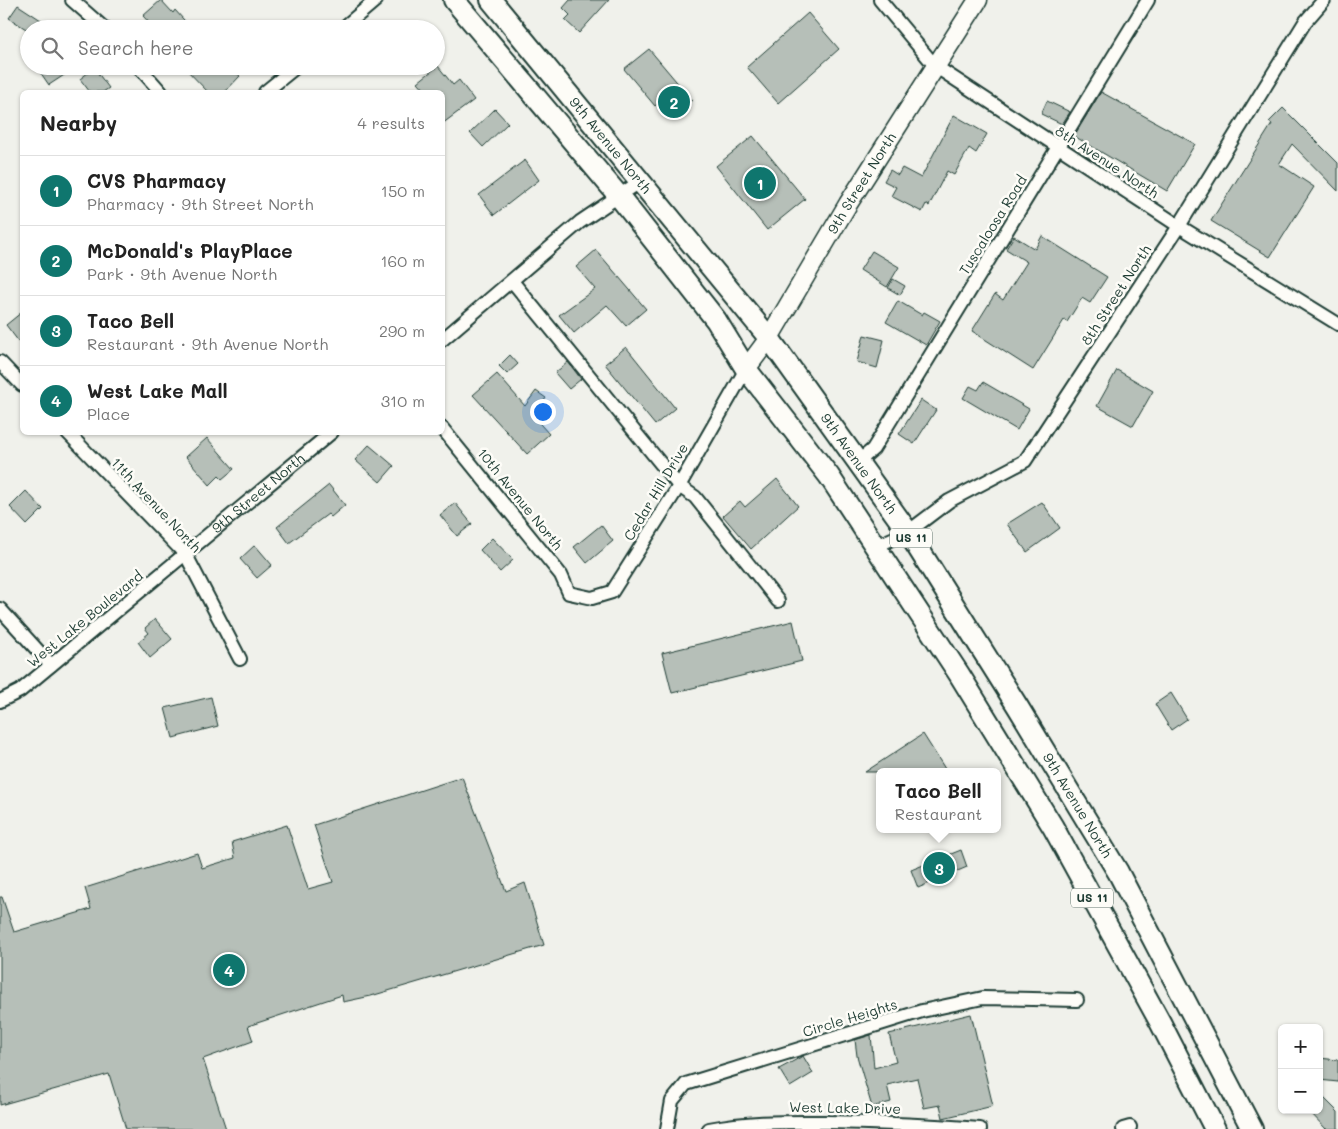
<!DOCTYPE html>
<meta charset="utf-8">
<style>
:root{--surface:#fff;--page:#f2f2f2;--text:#222;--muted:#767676;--line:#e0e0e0;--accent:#0f766e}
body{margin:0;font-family:Mali,sans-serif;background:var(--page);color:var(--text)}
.controls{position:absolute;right:15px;bottom:15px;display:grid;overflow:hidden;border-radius:8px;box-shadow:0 1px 4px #0004}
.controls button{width:45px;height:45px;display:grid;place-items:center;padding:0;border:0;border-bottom:1px solid var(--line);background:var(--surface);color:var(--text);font:25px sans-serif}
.you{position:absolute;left:542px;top:411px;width:18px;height:18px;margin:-12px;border:4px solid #fff;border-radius:50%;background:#1a73e8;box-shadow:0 0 0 8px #1a73e833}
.badge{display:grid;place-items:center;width:32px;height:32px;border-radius:50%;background:var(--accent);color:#fff;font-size:16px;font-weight:700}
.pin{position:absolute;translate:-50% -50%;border:2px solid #fff;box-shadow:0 1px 5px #0006}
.popup{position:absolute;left:876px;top:768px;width:125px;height:65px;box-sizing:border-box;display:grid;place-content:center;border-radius:8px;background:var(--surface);filter:drop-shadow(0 1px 4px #0005);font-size:16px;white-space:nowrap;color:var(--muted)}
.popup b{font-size:19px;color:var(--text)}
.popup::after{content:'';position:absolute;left:50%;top:100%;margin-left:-10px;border:10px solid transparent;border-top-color:var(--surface)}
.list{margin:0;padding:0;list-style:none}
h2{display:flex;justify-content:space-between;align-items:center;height:65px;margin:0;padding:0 20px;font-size:21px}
h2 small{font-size:16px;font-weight:400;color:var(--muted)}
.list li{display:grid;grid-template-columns:32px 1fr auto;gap:15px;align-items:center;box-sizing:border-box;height:70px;padding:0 20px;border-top:1px solid var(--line)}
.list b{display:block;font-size:19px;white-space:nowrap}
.list p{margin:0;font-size:16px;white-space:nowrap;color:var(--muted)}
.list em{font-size:16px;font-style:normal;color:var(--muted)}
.icon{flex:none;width:28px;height:28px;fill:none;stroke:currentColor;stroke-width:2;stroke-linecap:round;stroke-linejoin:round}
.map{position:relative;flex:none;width:1338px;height:1129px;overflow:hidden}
.search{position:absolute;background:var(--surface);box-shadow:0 1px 4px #0004;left:20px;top:20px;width:425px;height:55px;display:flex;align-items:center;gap:12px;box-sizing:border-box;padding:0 18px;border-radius:28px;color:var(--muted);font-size:19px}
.panel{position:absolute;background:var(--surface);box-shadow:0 1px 4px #0004;left:20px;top:90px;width:425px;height:345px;border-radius:8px}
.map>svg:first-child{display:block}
.building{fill:#b6bfb8;stroke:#1f3d34}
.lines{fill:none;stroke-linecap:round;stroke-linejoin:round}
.street-casing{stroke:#1f3d34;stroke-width:16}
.secondary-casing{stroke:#1f3d34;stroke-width:21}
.primary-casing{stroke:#1f3d34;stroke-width:24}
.street{stroke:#fdfcf7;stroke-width:12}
.secondary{stroke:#fdfcf7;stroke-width:18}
.primary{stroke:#fdfcf7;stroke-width:20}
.labels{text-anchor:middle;stroke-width:5;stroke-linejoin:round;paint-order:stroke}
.shield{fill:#fdfcf7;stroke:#62766e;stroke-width:1}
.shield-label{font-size:12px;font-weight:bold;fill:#1f3d34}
.street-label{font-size:14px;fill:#1f3d34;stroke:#fdfcf7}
</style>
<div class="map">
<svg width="1338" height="1129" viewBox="0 0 1338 1129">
<rect width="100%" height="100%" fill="#f0f1eb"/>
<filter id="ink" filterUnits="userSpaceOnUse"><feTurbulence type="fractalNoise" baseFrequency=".02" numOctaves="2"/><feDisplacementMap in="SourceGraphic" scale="10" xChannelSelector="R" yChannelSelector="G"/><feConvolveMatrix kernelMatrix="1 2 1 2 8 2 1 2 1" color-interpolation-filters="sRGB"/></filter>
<g filter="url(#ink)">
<path class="building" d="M161 0 173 13 175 10 192 29H155L143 16Z
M570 0H609L579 33 565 20 570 15 563 8Z
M18 5 44 22 40 29H26L9 18Z
M808 13 839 49 778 103 747 67Z
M649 49 692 100 674 115 661 101 655 106 624 69Z
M36 66H78L49 85Z
M183 66H229L240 76 225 92H208Z
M438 66 453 85 459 80 474 100 442 124V92H427L418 82Z
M94 68 109 88 103 92H90L80 79Z
M1101 92 1195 144 1167 191 1074 136Z
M1047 101 1070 112 1062 124 1041 114Z
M1283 108 1338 163V191L1292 144 1279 164 1314 187 1270 257 1211 221 1272 124 1269 122Z
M495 109 508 123 483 147 470 133Z
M954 115 987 134 976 153 969 148 954 175 947 171 929 206 926 204 922 212 891 196 896 187 884 181 890 170 898 175 902 168 921 178Z
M753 136 805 199 767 230 716 166Z
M525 160 539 180 494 215 479 195Z
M1014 236 1035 249 1042 236 1107 277 1090 303 1082 298 1067 322 1064 320 1033 370 972 331 995 294 1003 300 1027 262 1006 249Z
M596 250 646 309 626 326 607 305 574 333 559 315 595 289 576 267Z
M872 251 899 267 887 287 860 270Z
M893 279 905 286 900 295 888 288Z
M898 301 922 315 924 312 940 321 926 345 886 322Z
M22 312V346L6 325Z
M864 335 884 340 877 368 857 362Z
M626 347 675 408 655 425 605 364Z
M510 355 518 364 507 374 499 366Z
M568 362 581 379 569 389 555 373Z
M1117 370 1153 391 1133 426 1097 406Z
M497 374 525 406 536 391 546 398 533 416 549 434 527 454 473 395Z
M983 382 1029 409 1017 430 963 398 970 386 978 390Z
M921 400 936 410 914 444 899 434Z
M207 438 234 469 222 479 219 476 210 485 186 457Z
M369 445 394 466 380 482 355 460Z
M777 479 798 506 751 549 723 516 740 501 745 507Z
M329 485 345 505 331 517 328 514 289 543 277 527Z
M26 491 43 509 27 525 10 507Z
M1042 502 1060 528 1027 552 1007 524Z
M455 503 472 524 457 536 440 515Z
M601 525 613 541 587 563 574 547Z
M492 538 513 560 500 572 480 550Z
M255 545 272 565 257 578 240 559Z
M155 619 172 639 150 658 138 642 149 633 145 628Z
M793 621 802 661 672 693 662 653Z
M1171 693 1187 719 1171 730 1155 704Z
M211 697 218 726 173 738 165 708Z
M923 734 947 772H865Z
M462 777 506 891 525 883 544 945 371 996 343 1002 342 995 248 1026 253 1041 203 1059 226 1129H126L109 1074 0 1105V897H2L14 932 91 909 85 888 197 853 202 868 235 858 232 842 287 825 308 889 333 882 314 825Z
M961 850 967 867 918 888 911 870Z
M971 1014 993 1106 943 1118 940 1105 924 1108 917 1078 887 1085 891 1102 872 1107 857 1056 855 1040 871 1035 874 1068 896 1062 889 1034Z
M803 1056 813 1073 790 1087 779 1069Z
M1319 1058 1338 1060V1082L1319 1080Z
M1319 1093 1338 1112V1129H1326L1308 1110H1319Z"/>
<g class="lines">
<defs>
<g id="street">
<path d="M72 0 105 29"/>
<path d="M880 0 935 66 1179 226 1338 324"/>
<path d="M342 29 376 0"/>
<path d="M138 66 161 92"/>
<path d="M265 92 297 66"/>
<path d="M512 281 679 486 695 497 778 601"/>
<path d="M442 340 580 222 641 181"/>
<path d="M0 362 22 385"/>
<path d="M442 428 561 575 569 593 592 598 612 592 679 486 746 369"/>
<path d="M67 432 186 555 240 659"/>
<path d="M858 462 873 449 1148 0"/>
<path d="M876 546 908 532 949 501 1025 461 1179 226 1305 22 1324 0"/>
<path d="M0 609 51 665"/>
<path id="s1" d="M0 701 20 691 332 432"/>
<path d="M667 1129 672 1101 686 1084 922 1011 983 998 1077 1000"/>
<path d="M709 1129C751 1121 785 1122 827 1122 878 1123 929 1125 980 1129"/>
<path d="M1123 1129 1130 1127"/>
</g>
<g id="secondary">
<path id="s2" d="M746 369 769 338 848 204 978 0"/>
</g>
<g id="primary">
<path d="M454 0 618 195 716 320 746 369 829 476 959 674 1053 827 1160 1022 1215 1129"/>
<path id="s3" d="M491 0 769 338 908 532 1018 707 1118 872 1252 1129"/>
</g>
</defs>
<use href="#street" class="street-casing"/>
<use href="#secondary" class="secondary-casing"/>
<use href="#primary" class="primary-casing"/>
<use href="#street" class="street"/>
<use href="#secondary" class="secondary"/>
<use href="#primary" class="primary"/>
</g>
</g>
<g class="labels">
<g class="shield">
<rect x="890" y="528.5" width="42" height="19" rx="4"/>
<rect x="1071" y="888.5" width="42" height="19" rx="4"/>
</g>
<g class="shield-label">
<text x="911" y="542">US 11</text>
<text x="1092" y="902">US 11</text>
</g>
<g class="street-label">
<text dy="5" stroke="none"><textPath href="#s3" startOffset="188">9th Avenue North</textPath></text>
<text transform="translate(1107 162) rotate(33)" y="5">8th Avenue North</text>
<text dy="5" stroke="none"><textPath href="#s2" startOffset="219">9th Street North</textPath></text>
<text transform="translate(993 225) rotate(-58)" y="5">Tuscaloosa Road</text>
<text transform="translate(1116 295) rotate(-57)" y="5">8th Street North</text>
<text dy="5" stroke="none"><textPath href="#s3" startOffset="592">9th Avenue North</textPath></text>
<text transform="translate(656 492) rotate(-59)" y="5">Cedar Hill Drive</text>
<text dy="5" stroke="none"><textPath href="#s1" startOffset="332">9th Street North</textPath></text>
<text transform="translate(520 499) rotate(51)" y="5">10th Avenue North</text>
<text transform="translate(156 505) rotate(47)" y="5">11th Avenue North</text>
<text transform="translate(85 619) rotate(-39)" y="5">West Lake Boulevard</text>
<text dy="5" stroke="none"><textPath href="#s3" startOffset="998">9th Avenue North</textPath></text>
<text transform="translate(850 1018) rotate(-17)" y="5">Circle Heights</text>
<text transform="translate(845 1108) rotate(1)" y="5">West Lake Drive</text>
</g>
</g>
</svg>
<div class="controls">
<button>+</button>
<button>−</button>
</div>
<div class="you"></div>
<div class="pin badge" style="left:760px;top:183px">1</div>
<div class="pin badge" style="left:674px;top:102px">2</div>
<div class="pin badge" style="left:939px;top:868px">3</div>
<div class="popup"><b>Taco Bell</b>Restaurant</div>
<div class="pin badge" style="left:229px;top:970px">4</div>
<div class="search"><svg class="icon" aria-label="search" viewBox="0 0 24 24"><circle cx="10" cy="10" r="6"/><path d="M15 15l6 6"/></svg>Search here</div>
<section class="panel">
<h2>Nearby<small>4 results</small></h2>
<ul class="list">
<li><span class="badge">1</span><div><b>CVS Pharmacy</b><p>Pharmacy · 9th Street North</p></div><em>150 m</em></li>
<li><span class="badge">2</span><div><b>McDonald's PlayPlace</b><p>Park · 9th Avenue North</p></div><em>160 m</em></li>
<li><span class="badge">3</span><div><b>Taco Bell</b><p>Restaurant · 9th Avenue North</p></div><em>290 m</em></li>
<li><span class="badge">4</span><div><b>West Lake Mall</b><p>Place</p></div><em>310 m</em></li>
</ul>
</section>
</div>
